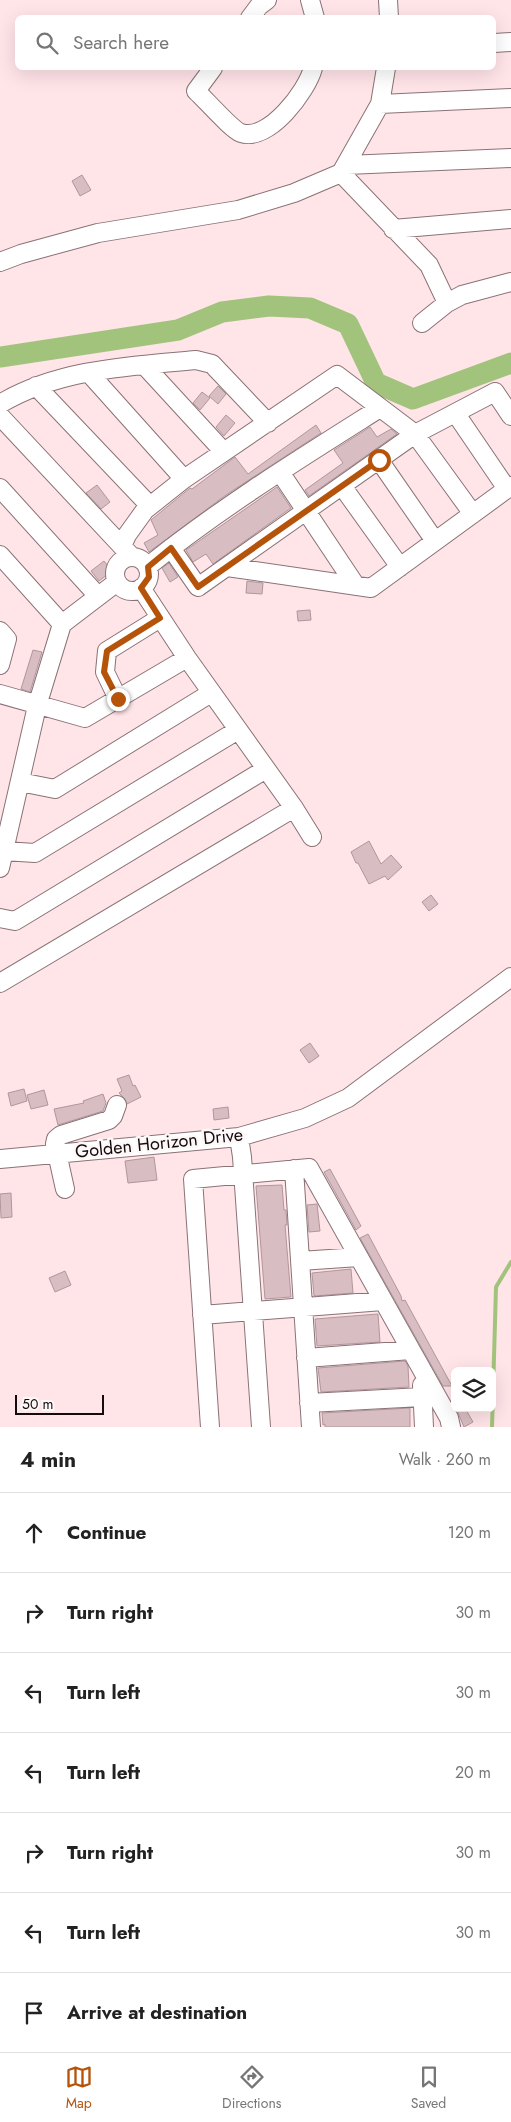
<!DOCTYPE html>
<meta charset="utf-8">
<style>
:root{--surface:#fff;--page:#f2f2f2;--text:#222;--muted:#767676;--line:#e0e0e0;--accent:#b45309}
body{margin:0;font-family:Jost,sans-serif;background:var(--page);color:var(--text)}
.controls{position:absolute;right:15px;bottom:15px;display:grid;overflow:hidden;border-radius:8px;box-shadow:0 5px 20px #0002}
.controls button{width:45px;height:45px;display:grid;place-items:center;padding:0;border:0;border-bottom:1px solid var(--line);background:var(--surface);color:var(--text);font:25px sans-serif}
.scale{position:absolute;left:15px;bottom:12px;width:89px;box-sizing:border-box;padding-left:5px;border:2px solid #130b0c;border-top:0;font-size:14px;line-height:18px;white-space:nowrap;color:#130b0c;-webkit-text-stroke:4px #fdf7f8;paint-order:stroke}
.stop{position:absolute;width:15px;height:15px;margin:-11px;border:4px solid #b45309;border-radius:50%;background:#fff}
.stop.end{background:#b45309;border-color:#fff;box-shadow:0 1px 5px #0008}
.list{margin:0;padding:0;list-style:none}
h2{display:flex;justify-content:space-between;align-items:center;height:65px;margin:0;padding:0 20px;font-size:21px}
h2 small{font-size:16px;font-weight:400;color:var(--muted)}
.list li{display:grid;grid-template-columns:32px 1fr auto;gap:15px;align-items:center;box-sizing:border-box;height:80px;padding:0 20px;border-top:1px solid var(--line)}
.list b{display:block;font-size:19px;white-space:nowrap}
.list em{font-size:16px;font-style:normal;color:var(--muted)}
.icon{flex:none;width:28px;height:28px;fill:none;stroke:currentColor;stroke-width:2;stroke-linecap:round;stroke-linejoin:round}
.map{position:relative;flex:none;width:511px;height:1427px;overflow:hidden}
.search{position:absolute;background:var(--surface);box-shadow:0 5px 20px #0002;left:15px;right:15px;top:15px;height:55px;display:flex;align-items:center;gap:12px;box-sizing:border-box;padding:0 18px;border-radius:8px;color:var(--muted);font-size:19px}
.sheet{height:625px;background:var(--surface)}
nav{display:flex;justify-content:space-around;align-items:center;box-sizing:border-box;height:70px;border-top:1px solid var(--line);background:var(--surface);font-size:14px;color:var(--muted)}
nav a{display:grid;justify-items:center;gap:2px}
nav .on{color:var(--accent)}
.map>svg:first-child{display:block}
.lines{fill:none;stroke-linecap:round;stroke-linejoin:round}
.stream{stroke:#a2c37b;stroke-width:4}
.river{stroke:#a2c37b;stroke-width:21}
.building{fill:#d8bec2;stroke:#b0979b}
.minor-casing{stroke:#8a7276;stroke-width:20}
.minor{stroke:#fff;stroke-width:18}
.route{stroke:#b45309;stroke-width:6}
.labels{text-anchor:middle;stroke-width:5;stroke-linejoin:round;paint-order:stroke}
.street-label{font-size:18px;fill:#130b0c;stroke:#fdf7f8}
</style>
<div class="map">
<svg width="511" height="1427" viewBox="0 0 511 1427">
<rect width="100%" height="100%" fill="#ffe4e8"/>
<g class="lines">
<path class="stream" d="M492 1427 496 1287 511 1262"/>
<path class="river" d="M0 357 178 330 222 312 269 306 310 308 348 324 376 383 413 399 511 363"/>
</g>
<path class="building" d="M82 175 91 190 80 196 72 181Z
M218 386 226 394 218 404 209 396Z
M202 392 210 398 200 410 193 403Z
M226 415 235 423 224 436 216 427Z
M316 425 321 433 226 495 149 552 144 543 158 535 151 520 190 488 192 489 235 457 248 474Z
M370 427 377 437 391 429 397 434 309 496 305 490 343 463 334 450Z
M97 485 110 502 101 509 86 493Z
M277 487 291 508 213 564 206 554 193 562 186 550Z
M104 561 112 571 99 581 91 571Z
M169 563 178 577 170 582 162 568Z
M247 581 263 583 262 594 246 593Z
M310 610 311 620 298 621 297 611Z
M33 650 42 652 30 692 21 689Z
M369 841 381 864 391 855 402 867 388 880 385 876 369 884 358 863H356L351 852Z
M431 895 438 904 429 911 422 902Z
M310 1043 319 1056 309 1063 300 1050Z
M129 1075 133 1086 135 1085 141 1097 127 1104 125 1099 119 1093 122 1091 117 1079Z
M24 1089 27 1101 11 1106 8 1093Z
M44 1090 48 1105 31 1109 27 1095Z
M103 1094 106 1103 103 1111 58 1125 54 1109 84 1103 83 1101Z
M228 1107 229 1118 214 1120 213 1109Z
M154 1157 157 1180 128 1183 125 1161Z
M330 1169 361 1226 356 1230 324 1172Z
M282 1185 284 1210H286L287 1225H285L291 1297 265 1299 256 1186Z
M11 1193 12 1217 1 1218 0 1194Z
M317 1204 320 1231 309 1232 307 1205Z
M368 1234 401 1296 402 1301 405 1300 452 1386H443L360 1238Z
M351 1269 353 1293 314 1296 312 1273Z
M65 1271 71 1285 55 1292 49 1278Z
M378 1314 380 1342 317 1346 315 1319Z
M405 1361 408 1366 409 1387 321 1392 318 1368Z
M410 1408V1427H325V1424L323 1425 322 1413Z
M456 1408H465L473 1422 464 1427Z"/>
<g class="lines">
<defs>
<path id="minor" d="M310 0 315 18
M388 0 389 18
M250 18 259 6 267 0
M494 43 511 42
M213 68 196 91C205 99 232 130 241 133 269 142 307 91 313 68
M380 104 511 98
M347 165 511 158
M341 173 429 265 447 303
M393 229 511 219
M0 262 21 254 98 233 238 210 294 193 341 173 380 104 386 68
M422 323 447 303 462 295 511 282
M144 365 224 452
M89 373 184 479
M36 386 150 506
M0 404C58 369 130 366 196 360L212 364 268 423
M456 414 507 489
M0 416 132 557
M379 460 435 541
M280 472 356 586
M342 486 400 567
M0 488 98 596
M122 546 127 535 145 510 184 479 337 375 415 434 495 392 511 416
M171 548 198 587 415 434 473 514
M0 555 62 624
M115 574a17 17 0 1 1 34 0a17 17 0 1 1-34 0Z
M147 567C220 508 301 458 380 408
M227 567 371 588 511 486
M0 631 7 639 0 665
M0 694 85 718 187 658
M118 699 105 672 107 651 160 618
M20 782 55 789 211 693
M294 808 312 837
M4 851 35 853 238 730
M0 868 37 706 62 624 117 582
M0 918 15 921 266 769
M0 983 294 808 187 658 141 588
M239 1137 242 1157 261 1427
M0 1159 239 1137 305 1118 348 1098 511 977
M294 1169 311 1427
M65 1189 55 1144 56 1139 61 1135 109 1120 113 1116 117 1105
M300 1261 359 1257
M202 1315 383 1301
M306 1358 411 1350
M422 1385 424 1427
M309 1403 422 1397
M210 1427 193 1179 309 1168 449 1418 451 1427"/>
</defs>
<use href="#minor" class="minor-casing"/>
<use href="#minor" class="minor"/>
</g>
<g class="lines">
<path class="route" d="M118 699 104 672 107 651 160 618 141 588 149 577 148 567 171 548 198 587 379 460"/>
</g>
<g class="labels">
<g class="street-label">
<text transform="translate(159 1143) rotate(-6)" y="6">Golden Horizon Drive</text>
</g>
</g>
</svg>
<div class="controls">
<button><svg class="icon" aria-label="layers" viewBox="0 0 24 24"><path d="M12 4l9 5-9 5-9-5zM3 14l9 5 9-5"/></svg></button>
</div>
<div class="scale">50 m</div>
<div class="stop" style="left:379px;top:460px"></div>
<div class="stop end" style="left:118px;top:699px"></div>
<div class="search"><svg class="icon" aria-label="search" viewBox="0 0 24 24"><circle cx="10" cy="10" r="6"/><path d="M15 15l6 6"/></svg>Search here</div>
</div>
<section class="sheet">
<h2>4 min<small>Walk · 260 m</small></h2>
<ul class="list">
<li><svg class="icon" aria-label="ahead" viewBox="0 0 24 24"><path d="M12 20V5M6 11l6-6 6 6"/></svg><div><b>Continue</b></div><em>120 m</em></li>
<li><svg class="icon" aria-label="right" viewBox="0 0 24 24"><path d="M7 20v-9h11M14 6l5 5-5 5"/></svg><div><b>Turn right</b></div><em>30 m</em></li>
<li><svg class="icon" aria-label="left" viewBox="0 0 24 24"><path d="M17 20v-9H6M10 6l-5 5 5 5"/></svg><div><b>Turn left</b></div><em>30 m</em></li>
<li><svg class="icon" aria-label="left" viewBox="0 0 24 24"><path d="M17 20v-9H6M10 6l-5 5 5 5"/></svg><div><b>Turn left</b></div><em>20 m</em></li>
<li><svg class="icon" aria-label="right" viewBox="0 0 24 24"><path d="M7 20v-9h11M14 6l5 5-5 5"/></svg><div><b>Turn right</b></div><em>30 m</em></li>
<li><svg class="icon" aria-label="left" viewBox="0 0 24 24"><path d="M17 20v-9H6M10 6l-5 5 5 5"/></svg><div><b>Turn left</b></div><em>30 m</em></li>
<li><svg class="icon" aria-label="arrive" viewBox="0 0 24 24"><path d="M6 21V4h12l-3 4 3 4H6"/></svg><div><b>Arrive at destination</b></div></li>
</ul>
</section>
<nav>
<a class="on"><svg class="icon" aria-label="map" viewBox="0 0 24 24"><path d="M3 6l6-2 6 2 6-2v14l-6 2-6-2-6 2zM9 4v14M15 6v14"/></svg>Map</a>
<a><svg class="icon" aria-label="directions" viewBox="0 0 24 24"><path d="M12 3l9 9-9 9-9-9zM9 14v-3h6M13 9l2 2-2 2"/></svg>Directions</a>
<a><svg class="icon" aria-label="saved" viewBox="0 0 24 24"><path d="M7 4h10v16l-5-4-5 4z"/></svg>Saved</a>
</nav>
